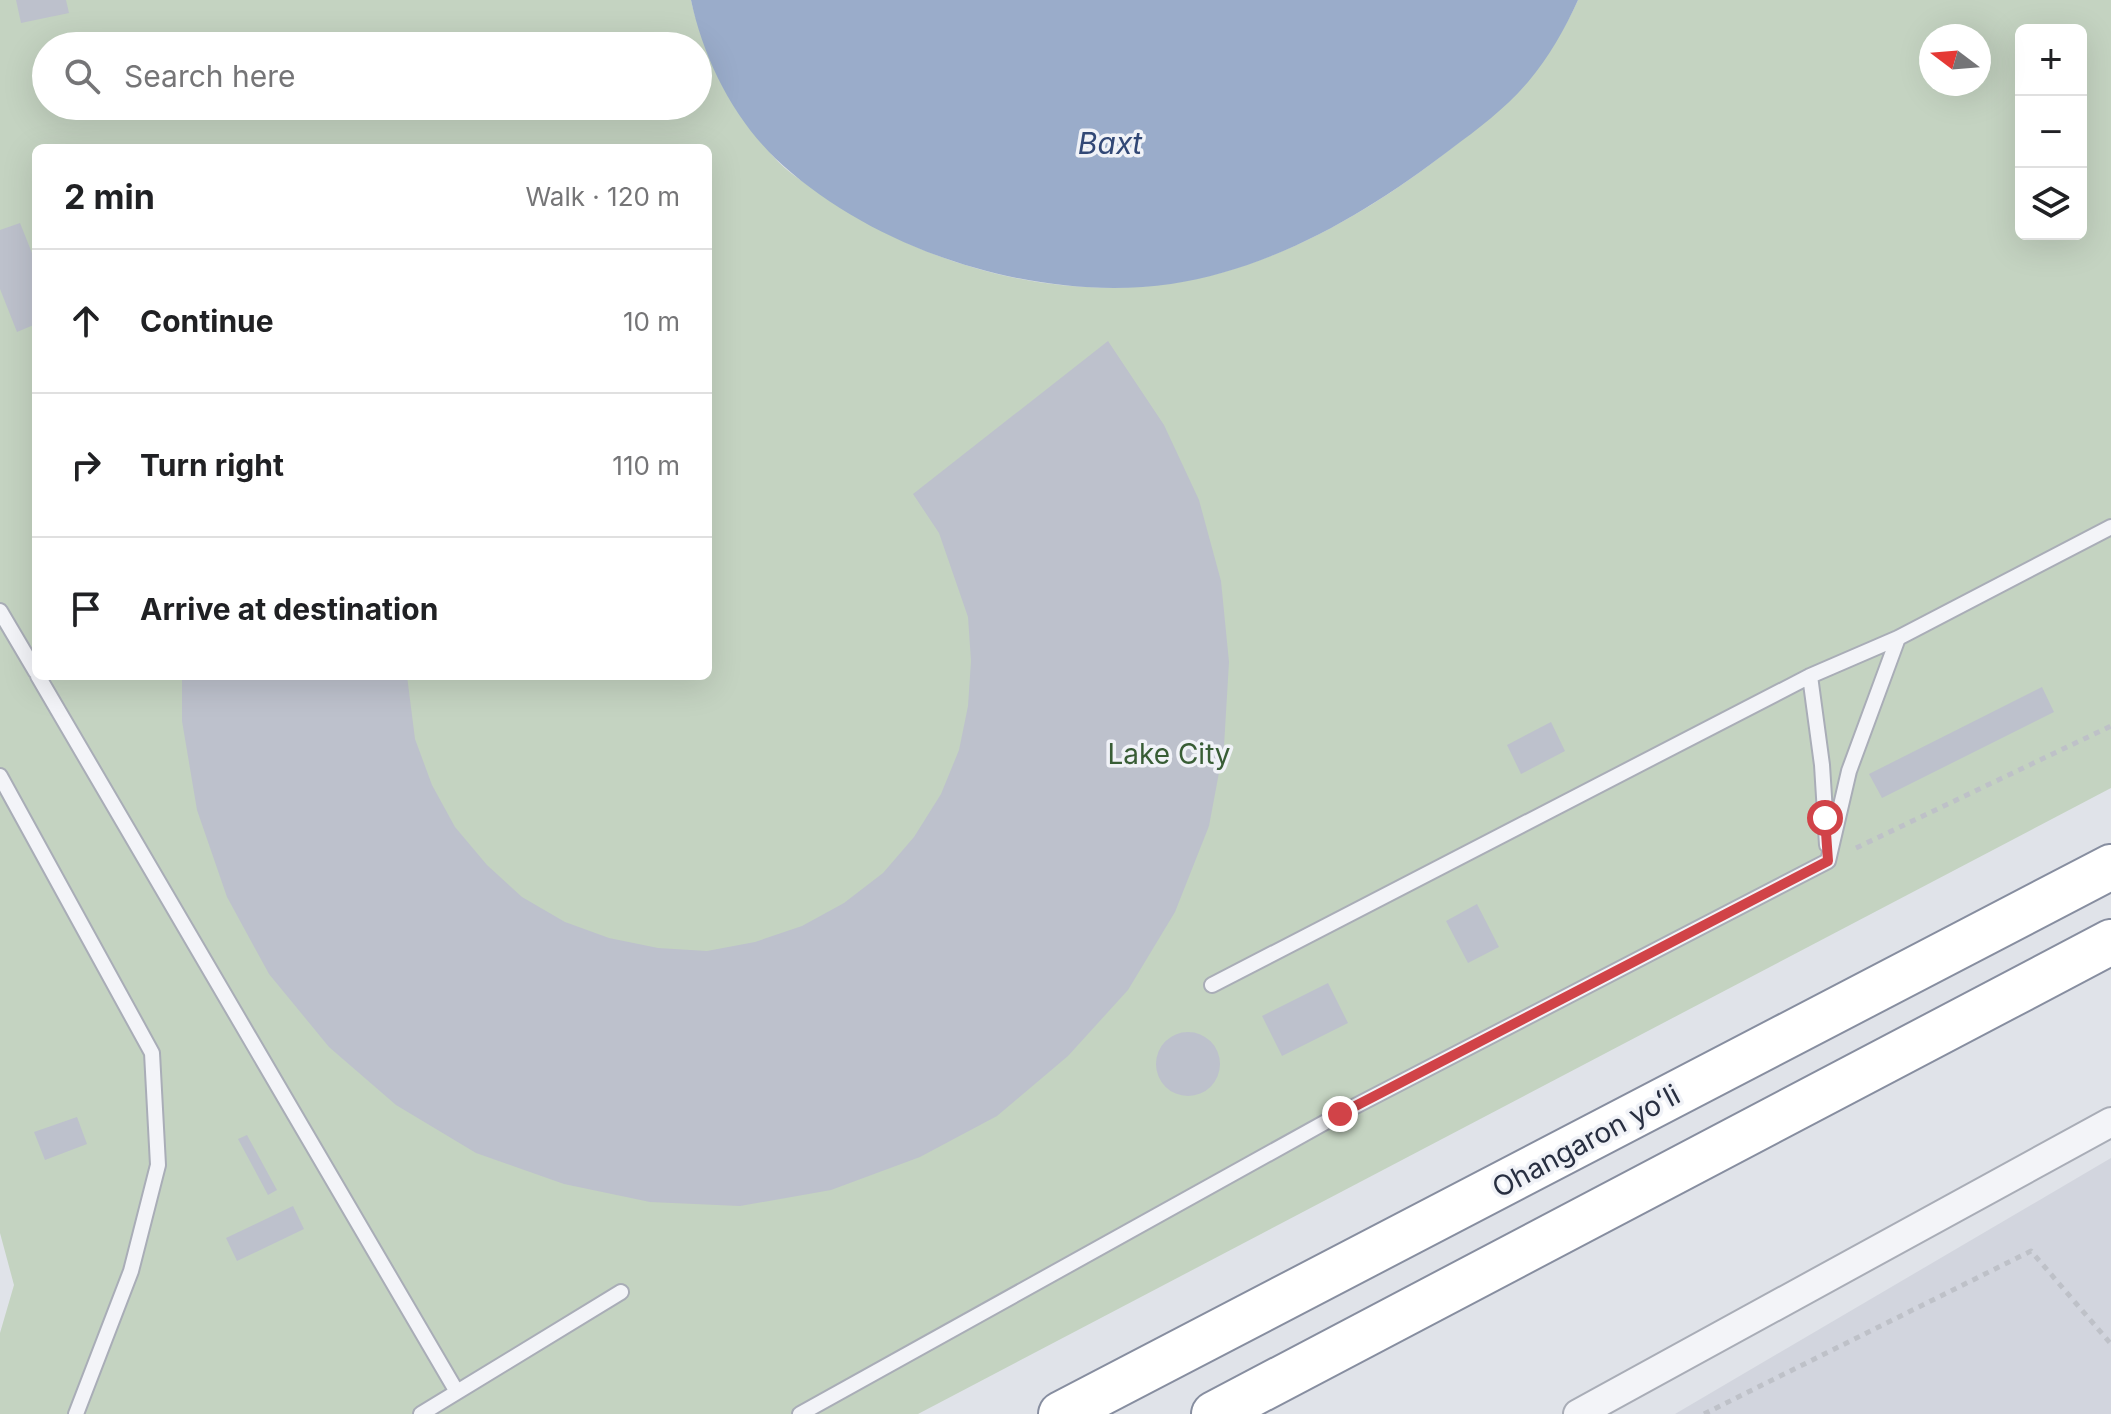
<!DOCTYPE html>
<meta charset="utf-8">
<style>
:root{--surface:#fff;--page:#f6f6f6;--text:#202124;--muted:#757577;--line:#e0e0e0}
body{margin:0;font-family:Inter,sans-serif;background:var(--page);color:var(--text)}
.controls{position:absolute;right:24px;top:24px;display:grid;overflow:hidden;border-radius:12px;box-shadow:0 8px 32px #0002}
.controls button{width:72px;height:72px;display:grid;place-items:center;padding:0;border:0;border-bottom:2px solid var(--line);background:var(--surface);color:var(--text);font:40px sans-serif}
.compass{position:absolute;left:1919px;top:24px;width:72px;height:72px;border-radius:50%;background:var(--surface);box-shadow:0 8px 32px #0002;rotate:286deg}
.stop{position:absolute;width:24px;height:24px;margin:-18px;border:6px solid #d14348;border-radius:50%;background:#fff}
.stop.end{background:#d14348;border-color:#fff;box-shadow:0 2px 8px #0008}
.list{margin:0;padding:0;list-style:none}
h2{display:flex;justify-content:space-between;align-items:center;height:104px;margin:0;padding:0 32px;font-size:34px}
h2 small{font-size:26px;font-weight:400;color:var(--muted)}
.list li{display:grid;grid-template-columns:52px 1fr auto;gap:24px;align-items:center;box-sizing:border-box;height:144px;padding:0 32px;border-top:2px solid var(--line)}
.list b{display:block;font-size:30px;white-space:nowrap}
.list em{font-size:26px;font-style:normal;color:var(--muted)}
.icon{flex:none;width:44px;height:44px;fill:none;stroke:currentColor;stroke-width:2;stroke-linecap:round;stroke-linejoin:round}
.map{position:relative;flex:none;width:2111px;height:1414px;overflow:hidden}
.search{position:absolute;background:var(--surface);box-shadow:0 8px 32px #0002;left:32px;top:32px;width:680px;height:88px;display:flex;align-items:center;gap:20px;box-sizing:border-box;padding:0 28px;border-radius:44px;color:var(--muted);font-size:30px}
.panel{position:absolute;background:var(--surface);box-shadow:0 8px 32px #0002;left:32px;top:144px;width:680px;height:536px;border-radius:12px}
.map>svg:first-child{display:block}
.built{fill:#d2d5de}
.green{fill:#c4d3c1;fill-rule:evenodd}
.water{fill:#9aacca}
.building{fill:#bdc1cc}
.lines{fill:none;stroke-linecap:round;stroke-linejoin:round}
.service-casing{stroke:#a9adb7;stroke-width:18}
.minor-casing{stroke:#a9adb7;stroke-width:32}
.trunk-casing{stroke:#878ea0;stroke-width:48}
.path{stroke:#bec1c8;stroke-width:5;stroke-dasharray:6 6;stroke-linecap:butt}
.service{stroke:#f3f4f8;stroke-width:14}
.minor{stroke:#f3f4f8;stroke-width:28}
.trunk{stroke:#fff;stroke-width:44}
.route{stroke:#d14348;stroke-width:10}
.labels{text-anchor:middle;stroke-width:7;stroke-linejoin:round;paint-order:stroke}
.park-label{font-size:28px;fill:#385d35;stroke:#f0f2f7}
.street-label{font-size:28px;fill:#282f41;stroke:#f0f2f7}
.water-label{font-size:30px;font-style:italic;fill:#324876;stroke:#f0f2f7}
</style>
<div class="map">
<svg width="2111" height="1414" viewBox="0 0 2111 1414">
<rect width="100%" height="100%" fill="#e0e3e9"/>
<path class="built" d="M2111 1158V1414H1675Z"/>
<path class="green" d="M0 0H691C699 38 721 69 741 102 751 119 760 139 772 155 787 173 810 186 829 199 934 272 1079 307 1204 277 1290 257 1371 210 1440 157 1502 110 1545 72 1578 0H2111V788L918 1414H0V1333L14 1285 0 1233ZM2021 30H2081V234H2021ZM1931 36H1979V84H1931ZM46 46H698V106H46ZM36 148H708V676H36Z"/>
<path class="water" d="M691 0H1578C1565 29 1549 57 1528 82 1506 108 1478 129 1451 149 1369 212 1275 268 1171 284 1036 303 873 251 775 158 732 116 703 57 691 0Z"/>
<path class="building" d="M16 0H66L69 13 21 23Z
M20 223 36 263V324L17 332 0 289V230Z
M1108 341 1164 425 1199 500 1221 581 1229 662 1224 746 1209 826 1175 912 1128 990 1068 1056 997 1116 920 1157 831 1190 740 1206 650 1202 564 1184 476 1153 396 1105 329 1047 269 974 227 897 197 810 182 721V676H407L415 739 432 785 455 827 487 865 522 897 565 922 609 938 658 948 707 951 755 942 802 926 844 903 883 873 914 837 941 794 959 750 968 706 971 661 968 617 939 533 913 494Z
M2042 687 2054 712 1882 798 1869 774Z
M1551 722 1565 751 1521 774 1507 745Z
M1477 904 1499 947 1468 963 1446 921Z
M1328 983 1348 1023 1282 1056 1262 1016Z
M1156 1064a32 32 0 1 1 64 0a32 32 0 1 1-64 0Z
M77 1117 87 1144 45 1160 34 1132Z
M247 1135 277 1190 268 1195 238 1139Z
M293 1206 304 1229 237 1261 226 1238Z"/>
<g class="lines">
<defs>
<path id="service" d="M0 611 36 672
M38 676 457 1392
M1810 676 1822 765 1827 845
M0 776 152 1053 158 1165 131 1271 76 1414
M1212 985 1810 676 1898 638 2111 527
M421 1414 621 1292
M800 1414 1340 1114 1828 861 1849 771 1898 638"/>
<path id="minor" d="M1578 1414 2111 1122"/>
<path id="trunk" d="M1061 1414 2111 867
M1214 1414 2111 942"/>
</defs>
<use href="#service" class="service-casing"/>
<use href="#minor" class="minor-casing"/>
<use href="#trunk" class="trunk-casing"/>
<path class="path" d="M1856 848 2111 726
M1704 1414 2031 1251 2111 1344"/>
<use href="#service" class="service"/>
<use href="#minor" class="minor"/>
<use href="#trunk" class="trunk"/>
</g>
<g class="lines">
<path class="route" d="M1340 1114 1828 861 1825 818"/>
</g>
<g class="labels">
<g class="park-label">
<text x="1169" y="764">Lake City</text>
</g>
<g class="street-label">
<text transform="translate(1586 1141) rotate(-28)" y="10">Ohangaron yoʻli</text>
</g>
<g class="water-label">
<text x="1110" y="154">Baхt</text>
</g>
</g>
</svg>
<div class="controls">
<button>+</button>
<button>−</button>
<button><svg class="icon" aria-label="layers" viewBox="0 0 24 24"><path d="M12 4l9 5-9 5-9-5zM3 14l9 5 9-5"/></svg></button>
</div>
<svg class="compass" viewBox="-18 -18 36 36"><path d="M0-13l5 13h-10z" fill="#e53935"/><path d="M0 13l5-13h-10z" fill="#757577"/></svg>
<div class="stop" style="left:1825px;top:818px"></div>
<div class="stop end" style="left:1340px;top:1114px"></div>
<div class="search"><svg class="icon" aria-label="search" viewBox="0 0 24 24"><circle cx="10" cy="10" r="6"/><path d="M15 15l6 6"/></svg>Search here</div>
<section class="panel">
<h2>2 min<small>Walk · 120 m</small></h2>
<ul class="list">
<li><svg class="icon" aria-label="ahead" viewBox="0 0 24 24"><path d="M12 20V5M6 11l6-6 6 6"/></svg><div><b>Continue</b></div><em>10 m</em></li>
<li><svg class="icon" aria-label="right" viewBox="0 0 24 24"><path d="M7 20v-9h11M14 6l5 5-5 5"/></svg><div><b>Turn right</b></div><em>110 m</em></li>
<li><svg class="icon" aria-label="arrive" viewBox="0 0 24 24"><path d="M6 21V4h12l-3 4 3 4H6"/></svg><div><b>Arrive at destination</b></div></li>
</ul>
</section>
</div>
